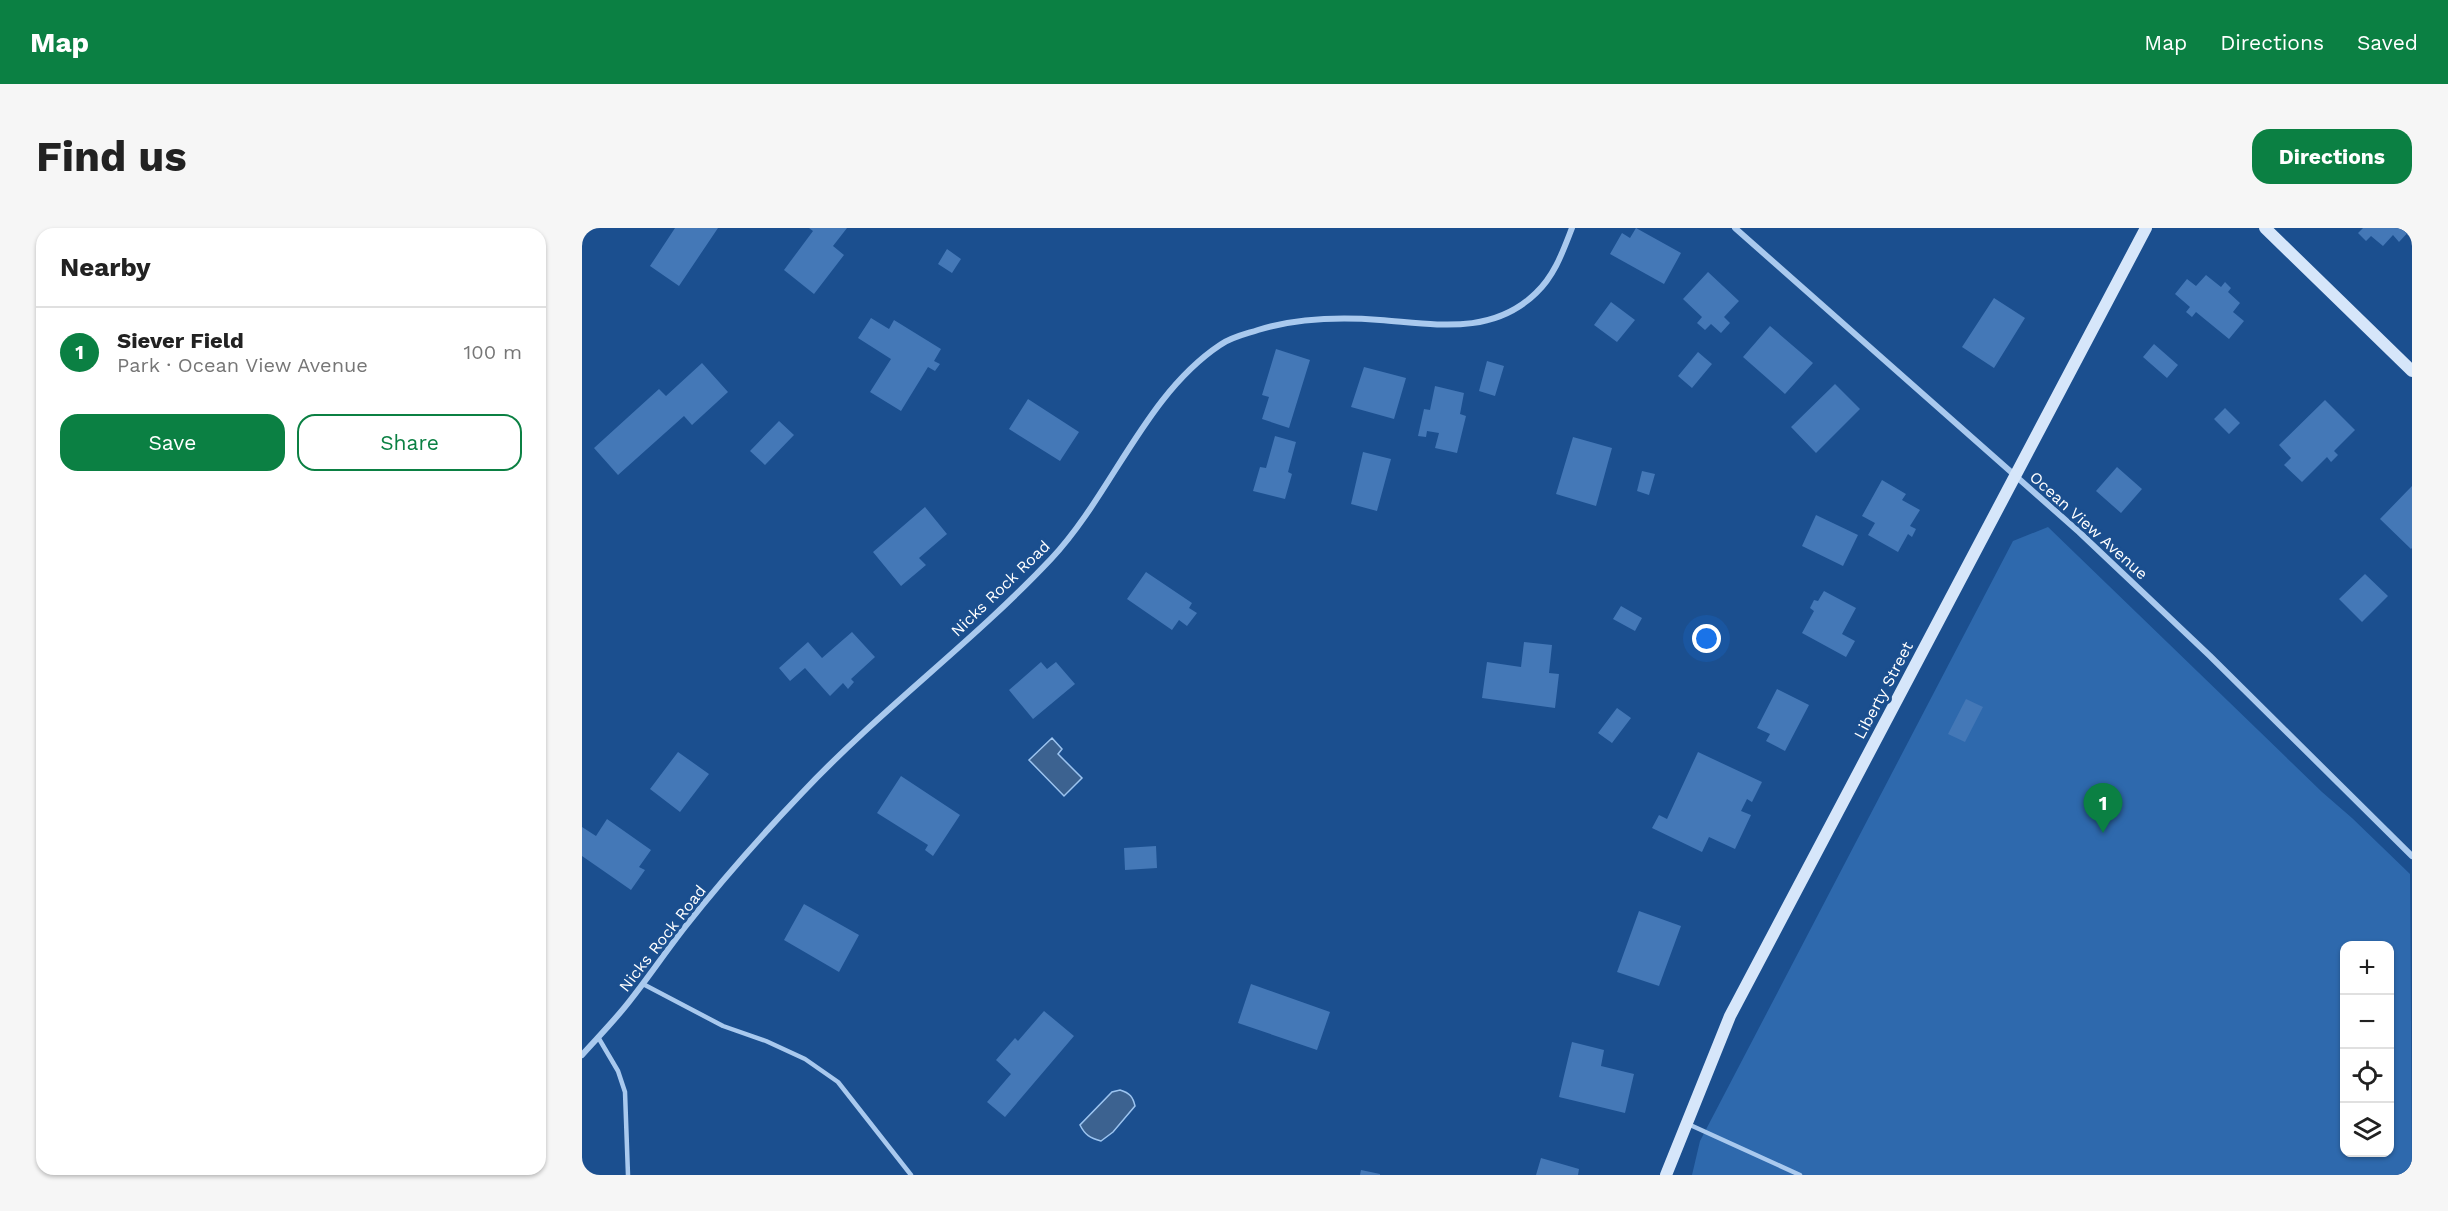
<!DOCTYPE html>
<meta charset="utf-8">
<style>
:root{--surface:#fff;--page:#f6f6f6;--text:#222;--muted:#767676;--line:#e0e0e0;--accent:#0b8043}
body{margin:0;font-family:"Work Sans",sans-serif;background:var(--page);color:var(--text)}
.controls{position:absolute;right:18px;bottom:18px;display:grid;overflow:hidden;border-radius:12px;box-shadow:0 2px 4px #0004}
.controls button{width:54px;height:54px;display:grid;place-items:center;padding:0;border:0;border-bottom:2px solid var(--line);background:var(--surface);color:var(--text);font:30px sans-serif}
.you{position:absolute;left:1125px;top:411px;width:21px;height:21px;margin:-15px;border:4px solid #fff;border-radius:50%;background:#1a73e8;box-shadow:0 0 0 9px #1a73e833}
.badge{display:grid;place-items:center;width:39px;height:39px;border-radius:50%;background:var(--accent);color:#fff;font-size:20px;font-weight:700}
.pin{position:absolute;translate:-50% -50px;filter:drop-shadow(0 2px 3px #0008)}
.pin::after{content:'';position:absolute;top:32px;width:21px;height:18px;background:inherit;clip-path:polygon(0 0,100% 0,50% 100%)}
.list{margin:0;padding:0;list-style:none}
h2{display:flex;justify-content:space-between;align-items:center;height:78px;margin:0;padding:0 24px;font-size:26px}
h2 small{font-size:20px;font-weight:400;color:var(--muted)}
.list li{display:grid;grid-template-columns:39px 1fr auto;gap:18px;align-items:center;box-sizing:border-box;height:90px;padding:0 24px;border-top:2px solid var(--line)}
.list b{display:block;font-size:22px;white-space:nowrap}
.list p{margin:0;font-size:20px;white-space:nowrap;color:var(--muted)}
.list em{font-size:20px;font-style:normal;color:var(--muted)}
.actions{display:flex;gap:12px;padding:18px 24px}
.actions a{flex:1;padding:14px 0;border:2px solid var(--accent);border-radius:18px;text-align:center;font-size:21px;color:var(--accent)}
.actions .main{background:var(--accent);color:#fff}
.icon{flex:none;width:33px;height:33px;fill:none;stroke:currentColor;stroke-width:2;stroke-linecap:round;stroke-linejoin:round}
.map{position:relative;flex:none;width:1830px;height:947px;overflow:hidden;border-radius:18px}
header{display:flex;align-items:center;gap:36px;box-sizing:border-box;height:84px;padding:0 30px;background:var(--accent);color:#fff}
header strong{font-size:28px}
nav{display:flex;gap:33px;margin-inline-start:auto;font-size:21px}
.intro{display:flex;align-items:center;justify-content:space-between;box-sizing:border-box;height:144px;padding:0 36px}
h1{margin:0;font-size:42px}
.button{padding:15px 27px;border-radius:18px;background:var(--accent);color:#fff;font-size:21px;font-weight:700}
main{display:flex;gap:36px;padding:0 36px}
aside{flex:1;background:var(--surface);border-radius:18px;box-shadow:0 2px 4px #0004}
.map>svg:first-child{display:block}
.green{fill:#2e69ad;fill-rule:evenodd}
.water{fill:#3c6290;stroke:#9cc4f0;stroke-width:1.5}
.building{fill:#4478b7}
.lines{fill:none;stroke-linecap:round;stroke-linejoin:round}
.lane{stroke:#a9c9ee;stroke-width:4.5}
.street{stroke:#a9c9ee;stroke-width:6}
.secondary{stroke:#d6e6fa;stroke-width:12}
.labels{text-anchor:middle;stroke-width:6;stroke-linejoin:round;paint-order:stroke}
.street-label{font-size:16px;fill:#fff;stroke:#1b4f8f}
</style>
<header>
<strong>Map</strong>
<nav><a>Map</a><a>Directions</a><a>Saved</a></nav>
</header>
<div class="intro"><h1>Find us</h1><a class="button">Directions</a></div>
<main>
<aside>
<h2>Nearby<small></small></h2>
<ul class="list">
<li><span class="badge">1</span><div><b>Siever Field</b><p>Park · Ocean View Avenue</p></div><em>100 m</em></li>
</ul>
<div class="actions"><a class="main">Save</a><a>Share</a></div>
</aside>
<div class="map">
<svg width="1830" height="947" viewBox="0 0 1830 947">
<rect width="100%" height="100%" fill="#1b4f8f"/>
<path class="green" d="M1466 299 1740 564 1770 590 1828 646 1830 947H1110L1118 913 1431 313ZM1762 718H1808V924H1762Z"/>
<path class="water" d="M470 510 480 521 476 526 500 550 482 568 447 532Z
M538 862C548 865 551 869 553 878L531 904 519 913C508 910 503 907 498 897L530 864Z"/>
<path class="building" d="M93 0H136L97 58 68 38Z
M227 0H265L251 18 262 27 232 66 202 42 231 3Z
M1054 0 1099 25 1082 56 1028 26 1040 5 1048 10Z
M1781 0H1830L1817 14 1811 7 1801 18 1789 8 1784 13 1776 5Z
M365 21 379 31 370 45 356 36Z
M1126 44 1157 73 1142 89 1148 95 1139 105 1129 96 1123 102 1115 95 1120 89 1101 71Z
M1624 47 1639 59 1643 54 1649 60 1646 64 1658 75 1651 84 1662 93 1647 111 1614 84 1610 89 1604 84 1608 79 1593 66 1605 51 1614 58Z
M1412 70 1443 90 1412 140 1380 119Z
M1029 74 1053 92 1035 114 1012 97Z
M289 90 307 101 312 92 359 121 352 133 358 136 353 143 346 139 319 183 288 164 309 131 276 110Z
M1188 98 1231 135 1203 166 1161 129Z
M1572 116 1596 137 1585 150 1561 129Z
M694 121 728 132 707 200 680 191 687 169 680 167Z
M1116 124 1130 136 1110 160 1096 148Z
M905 133 922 138 913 168 897 163Z
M120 135 146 164 110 197 102 188 36 247 12 220 77 161 84 168Z
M782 139 824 150 812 191 769 179Z
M1253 156 1278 181 1234 225 1209 199Z
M853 158 882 165 878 186 884 188 875 225 853 220 857 205 845 203 844 209 836 208 842 181 848 182Z
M446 171 497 204 478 233 427 201Z
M1743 172 1773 202 1752 223 1756 227 1749 234 1745 229 1720 254 1702 237 1709 230 1697 217Z
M1643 180 1658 195 1647 206 1632 191Z
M197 193 212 207 183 237 168 223Z
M693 208 714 214 706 244 710 246 703 271 671 263 678 239 684 240Z
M991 209 1030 220 1014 278 974 266Z
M781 224 809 231 795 283 769 276Z
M1535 239 1560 261 1539 285 1514 263Z
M1060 243 1073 246 1067 267 1055 263Z
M1300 252 1324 266 1320 272 1338 282 1328 298 1334 301 1330 309 1326 306 1316 324 1286 307 1293 295 1280 288Z
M1830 258V320L1829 321 1798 291Z
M343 279 365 306 337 330 344 337 319 358 291 324Z
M1234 287 1276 307 1261 338 1220 318Z
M564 344 610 375 607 380 615 385 605 398 597 392 590 402 545 371Z
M1783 346 1806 368 1780 394 1757 371Z
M1242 363 1274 380 1260 406 1273 413 1264 429 1220 405 1232 383 1228 380 1232 372 1236 373Z
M1039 378 1060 390 1053 403 1031 391Z
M270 404 293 429 269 451 272 454 266 461 261 455 248 468 223 440 208 453 197 440 226 414 240 430Z
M942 414 970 417 967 445 977 446 973 480 900 470 905 434 939 439Z
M459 434 465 441 474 434 493 456 451 491 427 462Z
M1195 461 1227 477 1203 523 1184 513 1188 506 1175 500Z
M1384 471 1401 479 1383 514 1366 506Z
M1035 480 1049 490 1030 515 1016 505Z
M96 524 127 546 98 584 68 561Z
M1116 524 1180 554 1170 574 1165 571 1159 583 1169 587 1153 621 1127 609 1120 624 1070 600 1077 587 1085 591Z
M319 548 378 587 351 628 343 622 346 617 295 585Z
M25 591 69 622 57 639 63 642 49 662 0 628V599L14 608Z
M574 618 575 640 543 642 542 620Z
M222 676 277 707 257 744 202 712Z
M1057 683 1099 698 1077 758 1035 744Z
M669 756 748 784 735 822 656 795Z
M462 783 492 808 423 889 405 874 429 846 414 832 433 810 436 813Z
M990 814 1022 822 1019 838 1052 846 1043 885 977 869Z
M959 930 997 941 996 947H954Z
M779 942 798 946V947H778Z"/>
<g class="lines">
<path class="lane" d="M61 756 141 798 184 813 223 831 256 854 329 947
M16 809 36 843 43 864 46 947
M1106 896 1218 947"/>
<path class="street" d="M1153 0 1497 304 1628 428 1830 628
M0 827C17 808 35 790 50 770 68 747 85 722 103 699 140 652 179 608 220 565 298 482 391 414 469 331 530 266 563 167 638 117 649 109 664 106 676 102 715 90 758 89 798 92 853 96 910 108 954 65 973 47 981 23 990 0"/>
<path class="secondary" d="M1683 0 1830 143
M1084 947 1148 788 1564 0"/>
</g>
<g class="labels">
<g class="street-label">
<text transform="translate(1507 297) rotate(42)" y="6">Ocean View Avenue</text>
<text transform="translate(418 360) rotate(-44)" y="6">Nicks Rock Road</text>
<text transform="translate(1301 462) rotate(-62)" y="6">Liberty Street</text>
<text transform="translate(80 710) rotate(-52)" y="6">Nicks Rock Road</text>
</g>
</g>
</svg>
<div class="controls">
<button>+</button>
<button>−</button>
<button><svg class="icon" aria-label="locate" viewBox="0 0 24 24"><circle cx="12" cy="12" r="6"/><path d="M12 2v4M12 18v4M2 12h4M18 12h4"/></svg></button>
<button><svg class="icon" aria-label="layers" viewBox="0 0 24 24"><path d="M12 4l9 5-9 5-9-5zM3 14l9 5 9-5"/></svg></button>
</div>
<div class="you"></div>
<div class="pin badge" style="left:1521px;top:605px">1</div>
</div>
</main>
